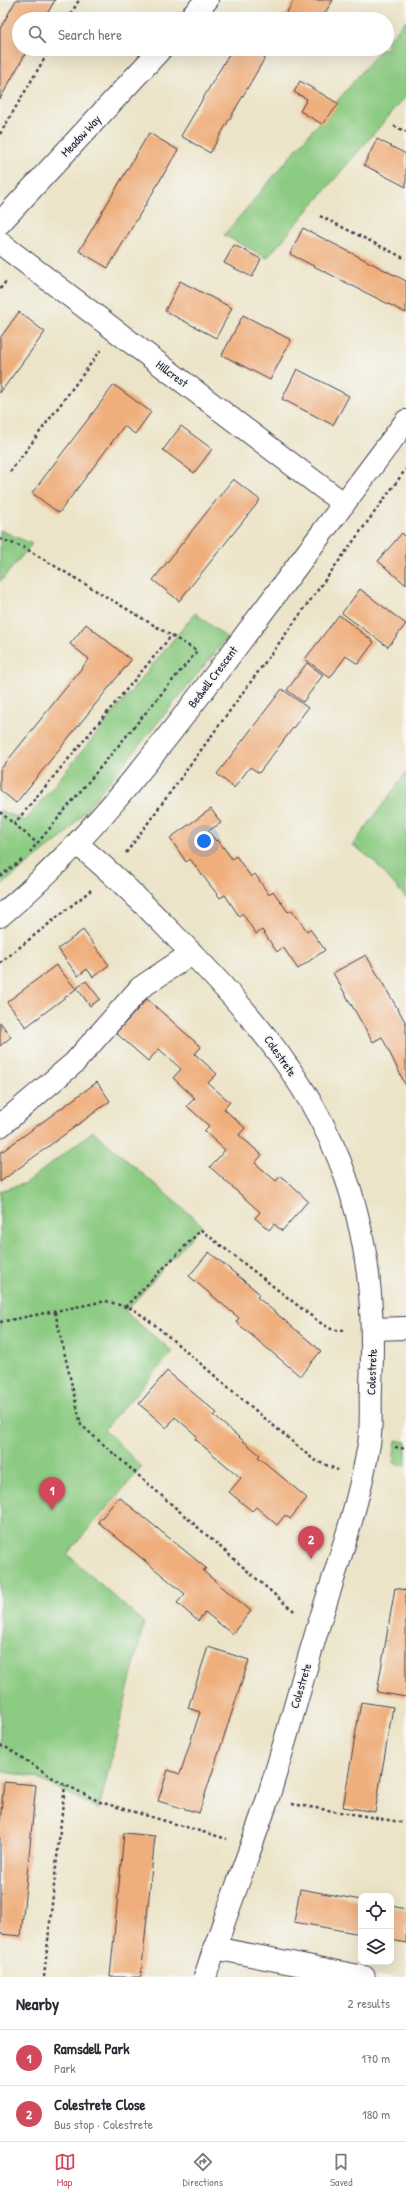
<!DOCTYPE html>
<meta charset="utf-8">
<style>
:root{--surface:#fff;--page:#f7f7f7;--text:#2b2b33;--muted:#7c7c81;--line:#e1e1e2;--accent:#d1495b}
body{margin:0;font-family:"Patrick Hand",sans-serif;background:var(--page);color:var(--text)}
.controls{position:absolute;right:12px;bottom:12px;display:grid;overflow:hidden;border-radius:8px;box-shadow:0 4px 16px #0002}
.controls button{width:36px;height:36px;display:grid;place-items:center;padding:0;border:0;border-bottom:1px solid var(--line);background:var(--surface);color:var(--text);font:20px sans-serif}
.you{position:absolute;left:204px;top:841px;width:14px;height:14px;margin:-10px;border:3px solid #fff;border-radius:50%;background:#1a73e8;box-shadow:0 0 0 6px #1a73e833}
.badge{display:grid;place-items:center;width:26px;height:26px;border-radius:50%;background:var(--accent);color:#fff;font-size:13px;font-weight:700}
.pin{position:absolute;translate:-50% -33px;filter:drop-shadow(0 1px 2px #0008)}
.pin::after{content:'';position:absolute;top:21px;width:14px;height:12px;background:inherit;clip-path:polygon(0 0,100% 0,50% 100%)}
.list{margin:0;padding:0;list-style:none}
h2{display:flex;justify-content:space-between;align-items:center;height:52px;margin:0;padding:0 16px;font-size:17px}
h2 small{font-size:13px;font-weight:400;color:var(--muted)}
.list li{display:grid;grid-template-columns:26px 1fr auto;gap:12px;align-items:center;box-sizing:border-box;height:56px;padding:0 16px;border-top:1px solid var(--line)}
.list b{display:block;font-size:15px;white-space:nowrap}
.list p{margin:0;font-size:13px;white-space:nowrap;color:var(--muted)}
.list em{font-size:13px;font-style:normal;color:var(--muted)}
.icon{flex:none;width:22px;height:22px;fill:none;stroke:currentColor;stroke-width:2;stroke-linecap:round;stroke-linejoin:round}
.map{position:relative;flex:none;width:406px;height:1977px;overflow:hidden}
.search{position:absolute;background:var(--surface);box-shadow:0 4px 16px #0002;left:12px;right:12px;top:12px;height:44px;display:flex;align-items:center;gap:10px;box-sizing:border-box;padding:0 14px;border-radius:22px;color:var(--muted);font-size:15px}
.sheet{height:164px;background:var(--surface)}
nav{display:flex;justify-content:space-around;align-items:center;box-sizing:border-box;height:56px;border-top:1px solid var(--line);background:var(--surface);font-size:11px;color:var(--muted)}
nav a{display:grid;justify-items:center;gap:2px}
nav .on{color:var(--accent)}
.map>svg:first-child{display:block}
.green{fill:#8ccb82;stroke:#57765e}
.building{fill:#efae7c}
.lines{fill:none;stroke-linecap:round;stroke-linejoin:round}
.minor-casing{stroke:#403f50;stroke-width:24}
.path{stroke:#403f50;stroke-width:2.5;stroke-dasharray:3 3;stroke-linecap:butt}
.minor{stroke:#fff;stroke-width:22}
.labels{text-anchor:middle;stroke-width:3.5;stroke-linejoin:round;paint-order:stroke}
.street-label{font-size:12px;fill:#22223b;stroke:#f6f6f2}
</style>
<div class="map">
<svg width="406" height="1977" viewBox="0 0 406 1977">
<rect width="100%" height="100%" fill="#f6f6f2"/>
<filter id="ink" filterUnits="userSpaceOnUse"><feTurbulence type="fractalNoise" baseFrequency=".025" numOctaves="2"/><feDisplacementMap in="SourceGraphic" scale="8" xChannelSelector="R" yChannelSelector="G"/><feConvolveMatrix kernelMatrix="1 2 1 2 8 2 1 2 1" color-interpolation-filters="sRGB"/></filter>
<filter id="wash" filterUnits="userSpaceOnUse"><feTurbulence type="fractalNoise" baseFrequency=".012" numOctaves="4" result="noise"/><feDisplacementMap in="SourceGraphic" scale="16" xChannelSelector="R" yChannelSelector="G"/><feGaussianBlur stdDeviation="0.9" result="paint"/><feColorMatrix in="noise" values="0 0 0 0 0 0 0 0 0 0 0 0 0 0 0 0 0 1.4 0 .05"/><feComposite in="paint" operator="in"/></filter>
<g filter="url(#wash)">
<rect width="100%" height="100%" fill="#ece4c8"/>
<path class="green" d="M406 20V96L267 258 224 235 381 49H387V42Z
M0 530 32 544 0 582Z
M195 613 227 638 67 833 0 886V810L25 821Z
M406 773V898L375 862 353 845Z
M93 1131 202 1225 125 1312 173 1352 104 1429 142 1467 67 1554 144 1623 99 1809 34 1777 0 1771V1191L26 1183Z
M396 1440 406 1442V1466L393 1463Z"/>
<g id="blocks">
<path class="building" d="M16 0H55L44 19H19V49H28L0 99V29Z
M294 0H333L321 19H283Z
M232 49H270L210 153 181 136Z
M300 81 339 104 322 124 300 111 307 99 294 92Z
M149 133 178 150 108 268 79 251Z
M377 139 406 154V187L364 165Z
M303 228 406 281V313L290 254Z
M234 245 261 259 252 277 224 263Z
M180 281 232 308 216 338 165 311Z
M19 312 45 332 0 393V338Z
M243 315 291 340 270 380 222 355Z
M297 369 349 396 333 425 282 399Z
M114 385 151 412 135 434 124 426 59 513 32 493Z
M181 426 212 449 194 473 163 450Z
M233 479 260 500 179 601 153 580Z
M402 533 406 537V585L378 561Z
M360 589 406 624 388 647 342 613Z
M339 615 374 642 358 664 346 656 330 678 305 659Z
M86 624 131 660 16 803 0 790V770L89 659 70 644Z
M307 663 323 675 303 702 287 690Z
M282 689 308 708 259 773 250 767 234 788 217 774Z
M211 809 221 823 208 831 216 841 218 840 232 859 236 856 251 877 255 874 269 895 273 891 288 912 292 910 307 931 310 929 325 950 298 969 283 947 277 952 262 930 256 934 242 913 239 916 225 895 220 898 190 859 186 862 170 838Z
M83 930 109 965 93 977 87 969 78 976 58 949Z
M366 955 406 1023V1086L382 1037 373 1042 333 973Z
M56 965 76 989 26 1027 7 1002Z
M86 981 100 999 90 1006 77 988Z
M147 999 201 1047 195 1054 217 1074 208 1083 230 1102 224 1109 245 1128 239 1135 262 1155 255 1163 276 1181 281 1176 308 1201 282 1231 274 1224 269 1230 255 1218 260 1212 210 1167 225 1150 204 1131 209 1126 187 1106 195 1098 173 1078 181 1069 159 1049 148 1061 116 1033Z
M0 1022 11 1037 0 1046Z
M97 1082 110 1101 0 1182V1153Z
M209 1252 260 1294 257 1297 321 1351 300 1376 236 1322 239 1318 189 1276Z
M167 1371 217 1413 214 1416 260 1455 258 1457 307 1498 290 1519 285 1515 277 1525 256 1507 252 1511 229 1492 241 1478 195 1439 197 1436 175 1417 167 1428 139 1404Z
M119 1497 206 1568 203 1571 251 1611 232 1634 205 1612 198 1621 177 1603 185 1594 98 1522Z
M395 1588 406 1590V1697L377 1692Z
M208 1647 249 1660 199 1813 158 1801 168 1770 180 1774 200 1712 188 1708Z
M361 1702 393 1707 375 1812 343 1807Z
M4 1782 36 1785 21 1936 0 1934V1822Z
M124 1833 155 1836 141 1977H110Z
M300 1889 361 1900V1934L294 1922Z
M391 1906 406 1909V1943L391 1940Z"/>
</g>
</g>
<g filter="url(#ink)">
<use href="#blocks" fill-opacity="0" stroke="#403f50" stroke-width="1"/>
<g class="lines">
<defs>
<path id="minor" d="M189 19 207 0
M0 223 161 49
M0 243 344 504
M77 844C112 872 143 903 174 935 248 1009 320 1091 351 1193 371 1259 374 1320 371 1388 370 1406 372 1426 369 1444 358 1509 335 1571 316 1634 299 1690 284 1748 266 1804 246 1862 224 1919 205 1977
M0 916C88 843 159 749 228 658 287 579 347 500 406 421
M0 1126 74 1063 140 988 192 953
M373 1329 406 1328
M214 1948 364 1977"/>
</defs>
<use href="#minor" class="minor-casing"/>
<path class="path" d="M68 19 79 0
M394 126 406 132
M0 134 50 49
M320 216 406 259
M0 289 7 280
M10 472 101 350
M0 539 23 547 197 651 30 852
M0 812 14 824 172 635
M14 824 37 843
M126 853 406 469
M0 876 22 860
M0 963 91 890
M125 1307 201 1230 319 1322 333 1330H347
M55 1312 81 1425 291 1609 297 1612
M0 1322 106 1301 133 1309 155 1325 314 1460 338 1470
M395 1447 406 1449
M0 1746 7 1748 56 1780 100 1802 227 1839
M292 1804 406 1823
M44 1977 65 1785"/>
<use href="#minor" class="minor"/>
</g>
</g>
<g class="labels">
<g class="street-label">
<text transform="translate(81 136) rotate(-47)" y="4">Meadow Way</text>
<text transform="translate(172 374) rotate(37)" y="4">Hillcrest</text>
<text transform="translate(213 677) rotate(-53)" y="4">Bedwell Crescent</text>
<text transform="translate(280 1056) rotate(55)" y="4">Colestrete</text>
<text transform="translate(372 1372) rotate(-88)" y="4">Colestrete</text>
<text transform="translate(301 1686) rotate(-73)" y="4">Colestrete</text>
</g>
</g>
</svg>
<div class="controls">
<button><svg class="icon" aria-label="locate" viewBox="0 0 24 24"><circle cx="12" cy="12" r="6"/><path d="M12 2v4M12 18v4M2 12h4M18 12h4"/></svg></button>
<button><svg class="icon" aria-label="layers" viewBox="0 0 24 24"><path d="M12 4l9 5-9 5-9-5zM3 14l9 5 9-5"/></svg></button>
</div>
<div class="you"></div>
<div class="pin badge" style="left:52px;top:1510px">1</div>
<div class="pin badge" style="left:311px;top:1559px">2</div>
<div class="search"><svg class="icon" aria-label="search" viewBox="0 0 24 24"><circle cx="10" cy="10" r="6"/><path d="M15 15l6 6"/></svg>Search here</div>
</div>
<section class="sheet">
<h2>Nearby<small>2 results</small></h2>
<ul class="list">
<li><span class="badge">1</span><div><b>Ramsdell Park</b><p>Park</p></div><em>170 m</em></li>
<li><span class="badge">2</span><div><b>Colestrete Close</b><p>Bus stop · Colestrete</p></div><em>180 m</em></li>
</ul>
</section>
<nav>
<a class="on"><svg class="icon" aria-label="map" viewBox="0 0 24 24"><path d="M3 6l6-2 6 2 6-2v14l-6 2-6-2-6 2zM9 4v14M15 6v14"/></svg>Map</a>
<a><svg class="icon" aria-label="directions" viewBox="0 0 24 24"><path d="M12 3l9 9-9 9-9-9zM9 14v-3h6M13 9l2 2-2 2"/></svg>Directions</a>
<a><svg class="icon" aria-label="saved" viewBox="0 0 24 24"><path d="M7 4h10v16l-5-4-5 4z"/></svg>Saved</a>
</nav>
